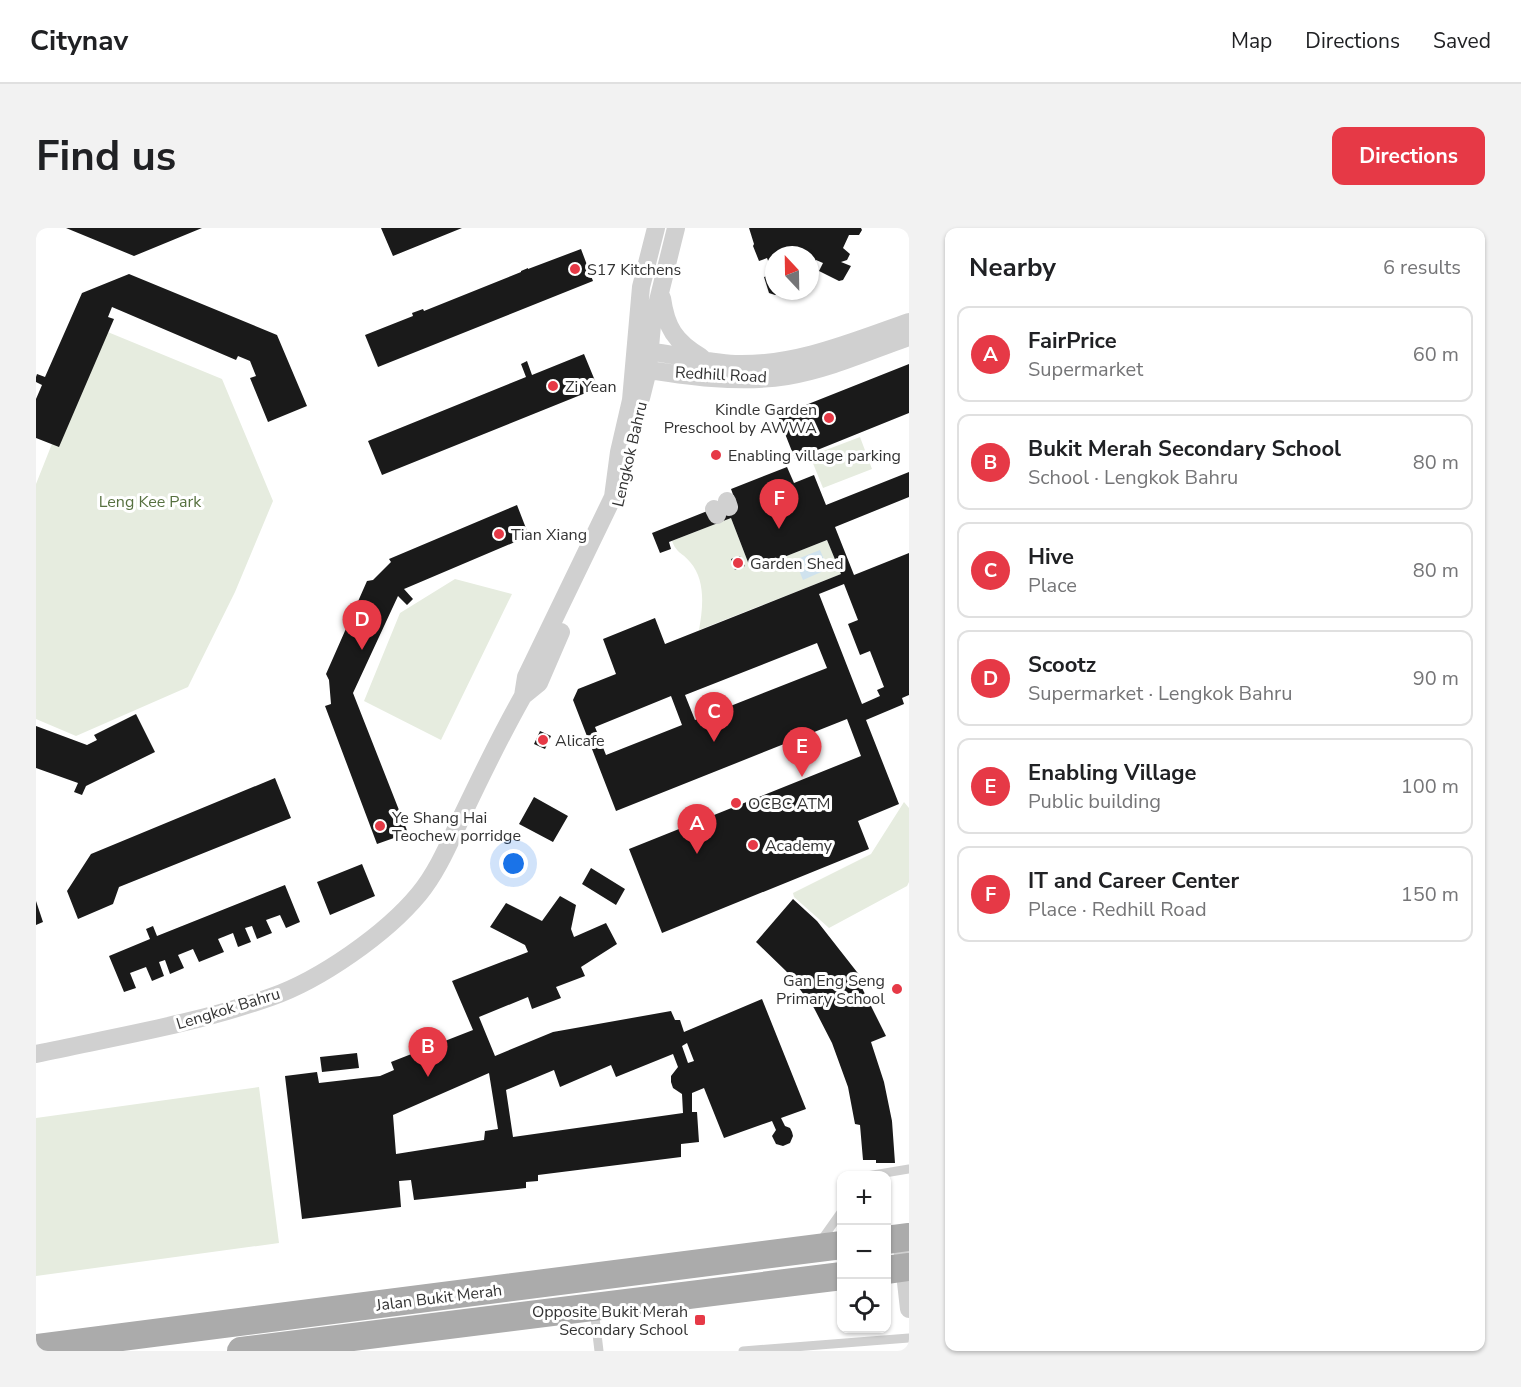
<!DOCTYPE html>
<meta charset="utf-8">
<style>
:root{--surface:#fff;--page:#f2f2f2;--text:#202124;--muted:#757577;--line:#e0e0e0;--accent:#e63946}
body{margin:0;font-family:"Nunito Sans",sans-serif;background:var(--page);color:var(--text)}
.controls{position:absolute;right:18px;bottom:18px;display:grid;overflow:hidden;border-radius:12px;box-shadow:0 2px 4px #0004}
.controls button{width:54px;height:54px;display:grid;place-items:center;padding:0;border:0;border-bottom:2px solid var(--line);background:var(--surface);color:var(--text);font:30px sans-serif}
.compass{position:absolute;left:729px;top:18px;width:54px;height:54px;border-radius:50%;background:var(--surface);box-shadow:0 2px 4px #0004;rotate:338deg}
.you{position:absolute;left:478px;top:636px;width:21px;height:21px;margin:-15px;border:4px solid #fff;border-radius:50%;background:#1a73e8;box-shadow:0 0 0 9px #1a73e833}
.badge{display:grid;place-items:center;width:39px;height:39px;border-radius:50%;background:var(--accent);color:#fff;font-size:20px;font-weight:700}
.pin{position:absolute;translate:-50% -50px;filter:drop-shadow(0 2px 3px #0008)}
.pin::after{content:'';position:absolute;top:32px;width:21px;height:18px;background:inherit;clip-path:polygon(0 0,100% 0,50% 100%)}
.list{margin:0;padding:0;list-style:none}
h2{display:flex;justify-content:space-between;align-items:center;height:78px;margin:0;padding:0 24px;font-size:26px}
h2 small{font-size:20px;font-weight:400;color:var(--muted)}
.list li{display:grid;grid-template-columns:39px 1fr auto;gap:18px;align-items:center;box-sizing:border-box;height:96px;margin:0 12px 12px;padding:0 12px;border:2px solid var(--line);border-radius:12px}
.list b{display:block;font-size:22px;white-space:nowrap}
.list p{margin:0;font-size:20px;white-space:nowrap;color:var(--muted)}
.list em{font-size:20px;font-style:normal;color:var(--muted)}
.icon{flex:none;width:33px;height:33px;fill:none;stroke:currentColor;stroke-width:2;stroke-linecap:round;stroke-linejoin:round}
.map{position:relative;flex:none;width:873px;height:1123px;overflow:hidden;border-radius:12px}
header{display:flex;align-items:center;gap:36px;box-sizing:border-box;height:84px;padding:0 30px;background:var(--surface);border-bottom:2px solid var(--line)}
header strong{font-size:28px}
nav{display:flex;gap:33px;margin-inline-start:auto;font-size:21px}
.intro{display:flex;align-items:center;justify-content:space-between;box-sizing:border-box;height:144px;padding:0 36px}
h1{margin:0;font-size:42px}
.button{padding:15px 27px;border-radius:12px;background:var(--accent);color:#fff;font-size:21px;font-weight:700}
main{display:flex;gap:36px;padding:0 36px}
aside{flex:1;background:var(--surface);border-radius:12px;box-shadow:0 2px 4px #0004}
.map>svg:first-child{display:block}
.green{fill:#e6ecdf}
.water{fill:#cfe2ee}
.building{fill:#1a1a1a;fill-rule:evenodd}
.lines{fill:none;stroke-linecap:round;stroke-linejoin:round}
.lane{stroke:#d0d0d0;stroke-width:9}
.street{stroke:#d0d0d0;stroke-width:18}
.primary{stroke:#ababab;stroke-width:28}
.poi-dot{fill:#e63946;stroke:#fff;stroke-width:2}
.labels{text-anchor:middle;stroke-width:6;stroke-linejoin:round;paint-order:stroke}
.poi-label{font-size:16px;fill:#333;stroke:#fff;text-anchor:start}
.street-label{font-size:16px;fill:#333;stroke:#fff}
.park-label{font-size:16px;fill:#56703f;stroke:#fff}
</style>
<header>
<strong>Citynav</strong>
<nav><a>Map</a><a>Directions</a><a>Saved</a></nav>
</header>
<div class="intro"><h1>Find us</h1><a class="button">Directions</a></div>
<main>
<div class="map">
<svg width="873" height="1123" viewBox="0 0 873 1123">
<rect width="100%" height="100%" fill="#fff"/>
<path class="green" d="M62 100 186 151 237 273 199 364 152 459 40 508 0 491V256Z
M824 209 836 241 787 260 774 228Z
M695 290 715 342 791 312 805 346 663 402C667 380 670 352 654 334 646 324 641 326 636 313Z
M419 351 476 366 405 512 328 473 364 385Z
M868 574 873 580V654L871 658 793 700 758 669 757 665 835 626Z
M223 859 243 1015 0 1048V890Z"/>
<path class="water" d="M784 322 792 341 767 352 759 332Z"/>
<path class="building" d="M30 0H166L98 28Z
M345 0H426L357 28Z
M713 0H825L826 2 823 7H813L807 20 814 26 811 32 805 34 815 38 807 52 803 53 783 43 787 35 780 32 778 37 774 39V27H738V63H749L739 67 733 65 728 49 737 46 731 30 723 33 717 18 718 16Z
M545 21 557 53 342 139 329 107 377 88 376 85 387 81 388 83 485 44V43L492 40V41Z
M93 46 241 107 271 178 232 194 214 150 220 148 214 133 202 128 200 132 76 79 72 89 78 91 23 219 0 210V171L6 157 0 154V149L1 146 9 149 46 65Z
M548 126 562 160 346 247 332 213 490 149 485 136 491 133 496 147Z
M873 136V185L759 231 742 188Z
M751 239 758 255 778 247 790 277 873 244V269L799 299 818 347 873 325V467L866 470 868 476 830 492 863 576 822 593 833 621 626 705 593 621 825 528 811 491 580 583 537 472 542 461 580 446 567 411 619 390 629 416 805 346 791 312 715 342 695 290 633 314 635 321 624 325 616 305 699 272 695 261ZM808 356 822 392 812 396 824 427 834 423 848 459 841 462 844 468 826 476 783 366ZM781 415 791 440 659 492 649 467ZM635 468 646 497 570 527 559 499Z
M481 277 493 308 368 361 377 371 371 377 362 368 317 465 372 605 341 616 289 478 295 476 293 452 290 446 331 353 337 352 355 334 353 331Z
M704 328 709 338 699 342 695 331Z
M100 486 119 524 50 558 46 567 38 564 42 555 0 540V498L51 517 61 512 58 507Z
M504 503 515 508 509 521 498 516Z
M239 550 255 590 83 659 77 676 42 691 31 663 55 626Z
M498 569 532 588 517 614 483 596Z
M326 636 339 668 294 687 281 654Z
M555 640 589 661 580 677 546 656Z
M249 657 264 694 250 700 244 687 230 692 236 705 221 711 216 698 209 700 215 714 202 719 197 705 182 711 188 724 163 734 157 721 142 727 148 740 134 746 129 732 123 734 128 748 116 753 110 739 94 745 100 760 88 764 73 728 114 711 110 701 117 698 121 708Z
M524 668 540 677 535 701 538 709 570 695 581 716 545 739 549 748 520 759 525 770 496 781 492 769 443 789 459 828 517 804 635 783 639 792H644L648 804 726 771 770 881 745 890 749 898 754 900 756 904 757 908 754 915 747 918 740 916 736 908 740 902 736 893 688 910 668 860 656 865V884H661L663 914 645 916V929L502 947V953L490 954V960L378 972 375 952 363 953 365 979 266 991 249 848 281 844 283 855 344 848 358 842 355 834 437 802 416 753 492 724 489 717 454 699 470 675 506 693ZM651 815 658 833 652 835 646 818ZM637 826 642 839 635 848V854L637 860 646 866 647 885 477 909 470 862 518 842 524 859 575 837 580 849ZM453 845 462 901 449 903 448 912 360 926 357 887Z
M757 671 781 693 828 753 824 756 850 808 835 814 848 854 856 893 859 935H840V932H827L824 897 819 896 812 859 796 815 778 780 750 743 720 714Z
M0 673 7 694 0 697Z
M321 825 323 840 286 844 284 829Z"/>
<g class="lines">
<path class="lane" d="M831 948 873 941
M784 1014 806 983
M558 1081 563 1123
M707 1123 873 1110"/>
<path class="street" d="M626 70C630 99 639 114 665 129
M602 122C634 125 666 134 699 136 760 138 816 114 873 94
M601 140C649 148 703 156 751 148 793 141 833 123 873 109
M605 170 612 142 616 97 640 0
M691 273 693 279
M678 281 681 287
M487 468 503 455 525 404
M0 826C78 809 159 796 235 769 284 752 350 706 383 666 402 643 414 613 427 586 446 546 465 507 487 468L490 449 577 269 583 224 595 172 605 59 620 0
M865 1010 873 1081"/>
<path class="primary" d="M850 1012 873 1009
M850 1042 873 1039
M0 1120 806 1017
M205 1123 806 1048"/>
</g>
<g class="poi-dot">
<circle cx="539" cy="41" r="6"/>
<circle cx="517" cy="158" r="6"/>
<circle cx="793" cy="190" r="6"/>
<circle cx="680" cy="227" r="6"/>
<circle cx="463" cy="306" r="6"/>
<circle cx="702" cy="335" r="6"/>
<circle cx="507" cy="512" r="6"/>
<circle cx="700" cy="575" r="6"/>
<circle cx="344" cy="598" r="6"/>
<circle cx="717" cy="617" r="6"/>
<circle cx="861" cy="761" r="6"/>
<rect x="658" y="1086" width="12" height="12" rx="3"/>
</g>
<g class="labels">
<g class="poi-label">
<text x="551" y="47">S17 Kitchens</text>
<text x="529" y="164">Zi Yean</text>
<text x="781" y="187" text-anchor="end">Kindle Garden<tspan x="781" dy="18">Preschool by AWWA</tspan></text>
<text x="692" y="233">Enabling village parking</text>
<text x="475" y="312">Tian Xiang</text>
<text x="714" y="341">Garden Shed</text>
<text x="519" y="518">Alicafe</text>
<text x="712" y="581">OCBC ATM</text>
<text x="356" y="595">Ye Shang Hai<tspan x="356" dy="18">Teochew porridge</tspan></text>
<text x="729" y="623">Academy</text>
<text x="849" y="758" text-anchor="end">Gan Eng Seng<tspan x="849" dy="18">Primary School</tspan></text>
<text x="652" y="1089" text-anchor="end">Opposite Bukit Merah<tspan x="652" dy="18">Secondary School</tspan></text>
</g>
<g class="street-label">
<text transform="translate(685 146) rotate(3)" y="6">Redhill Road</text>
<text transform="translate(593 226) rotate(-77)" y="6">Lengkok Bahru</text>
<text transform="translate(192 780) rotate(-17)" y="6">Lengkok Bahru</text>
<text transform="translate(403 1069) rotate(-7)" y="6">Jalan Bukit Merah</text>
</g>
<g class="park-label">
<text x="114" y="279">Leng Kee Park</text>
</g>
</g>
</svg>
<div class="controls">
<button>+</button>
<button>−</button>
<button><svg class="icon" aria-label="locate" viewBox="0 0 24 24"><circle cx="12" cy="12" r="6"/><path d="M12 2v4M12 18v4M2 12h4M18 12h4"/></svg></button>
</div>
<svg class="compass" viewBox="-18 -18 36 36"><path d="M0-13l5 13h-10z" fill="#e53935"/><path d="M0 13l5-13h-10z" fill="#757577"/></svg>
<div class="you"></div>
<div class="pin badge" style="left:661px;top:626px">A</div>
<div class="pin badge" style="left:392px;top:849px">B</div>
<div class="pin badge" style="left:678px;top:514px">C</div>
<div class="pin badge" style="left:326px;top:422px">D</div>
<div class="pin badge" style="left:766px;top:549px">E</div>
<div class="pin badge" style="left:743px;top:301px">F</div>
</div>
<aside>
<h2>Nearby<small>6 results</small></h2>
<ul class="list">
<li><span class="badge">A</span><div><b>FairPrice</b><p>Supermarket</p></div><em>60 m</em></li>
<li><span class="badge">B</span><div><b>Bukit Merah Secondary School</b><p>School · Lengkok Bahru</p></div><em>80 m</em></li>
<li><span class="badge">C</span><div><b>Hive</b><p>Place</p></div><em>80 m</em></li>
<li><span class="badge">D</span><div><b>Scootz</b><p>Supermarket · Lengkok Bahru</p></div><em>90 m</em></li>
<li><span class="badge">E</span><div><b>Enabling Village</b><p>Public building</p></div><em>100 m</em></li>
<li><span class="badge">F</span><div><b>IT and Career Center</b><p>Place · Redhill Road</p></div><em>150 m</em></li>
</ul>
</aside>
</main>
